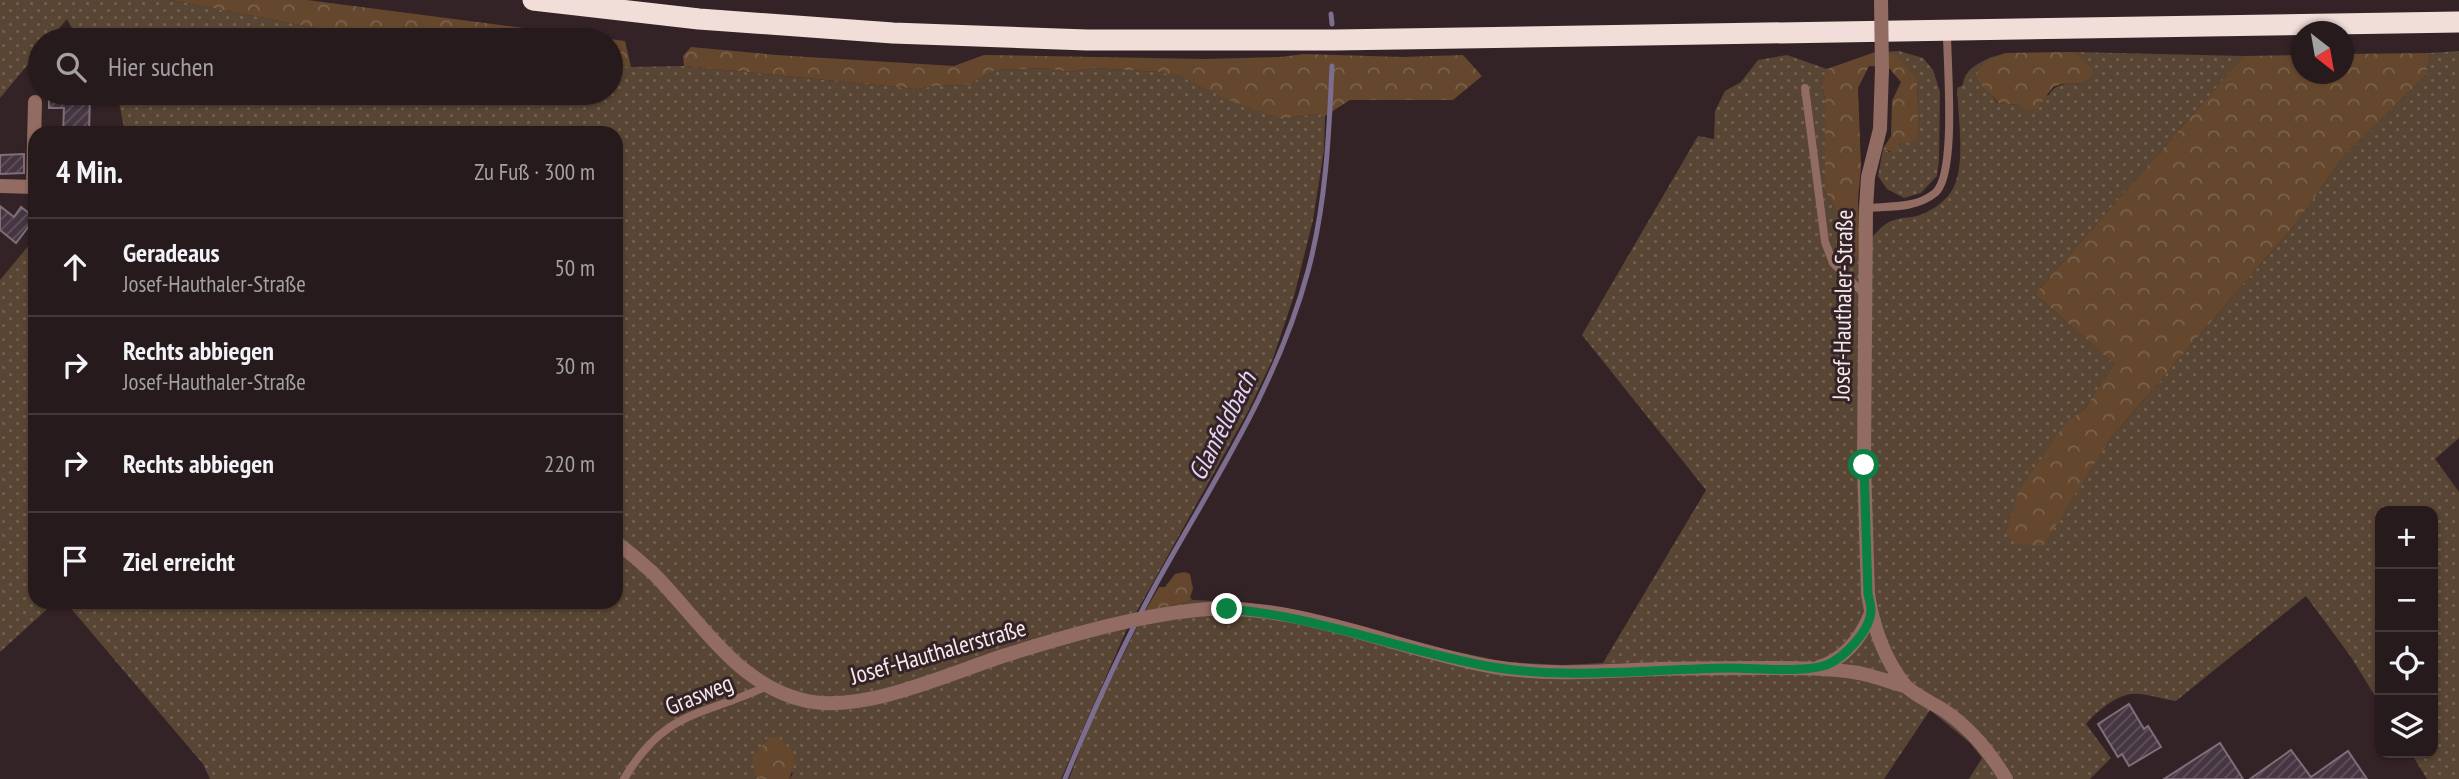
<!DOCTYPE html>
<html lang="de">
<meta charset="utf-8">
<style>
:root{--surface:#271a1c;--page:#2f2325;--text:#f1f3f6;--muted:#a4a1a3;--line:#43383b}
body{margin:0;font-family:"PT Sans Narrow",sans-serif;background:var(--page);color:var(--text)}
.controls{position:absolute;right:21px;bottom:21px;display:grid;overflow:hidden;border-radius:14px;box-shadow:0 2px 5px #0004}
.controls button{width:63px;height:63px;display:grid;place-items:center;padding:0;border:0;border-bottom:2px solid var(--line);background:var(--surface);color:var(--text);font:35px sans-serif}
.compass{position:absolute;left:2291px;top:21px;width:63px;height:63px;border-radius:50%;background:var(--surface);box-shadow:0 2px 5px #0004;rotate:149deg}
.stop{position:absolute;width:21px;height:21px;margin:-16px;border:5px solid #0b8043;border-radius:50%;background:#fff}
.stop.end{background:#0b8043;border-color:#fff;box-shadow:0 2px 7px #0008}
.list{margin:0;padding:0;list-style:none}
h2{display:flex;justify-content:space-between;align-items:center;height:91px;margin:0;padding:0 28px;font-size:30px}
h2 small{font-size:23px;font-weight:400;color:var(--muted)}
.list li{display:grid;grid-template-columns:46px 1fr auto;gap:21px;align-items:center;box-sizing:border-box;height:98px;padding:0 28px;border-top:2px solid var(--line)}
.list b{display:block;font-size:26px;white-space:nowrap}
.list p{margin:0;font-size:23px;white-space:nowrap;color:var(--muted)}
.list em{font-size:23px;font-style:normal;color:var(--muted)}
.icon{flex:none;width:38px;height:38px;fill:none;stroke:currentColor;stroke-width:2;stroke-linecap:round;stroke-linejoin:round}
.map{position:relative;flex:none;width:2459px;height:779px;overflow:hidden}
.search{position:absolute;background:var(--surface);box-shadow:0 2px 5px #0004;left:28px;top:28px;width:595px;height:77px;display:flex;align-items:center;gap:18px;box-sizing:border-box;padding:0 24px;border-radius:38px;color:var(--muted);font-size:26px}
.panel{position:absolute;background:var(--surface);box-shadow:0 2px 5px #0004;left:28px;top:126px;width:595px;height:483px;border-radius:21px}
.map>svg:first-child{display:block}
.grass{fill:url(#grass-dots)}
.forest{fill:url(#forest-crowns)}
.lines{fill:none;stroke-linecap:round;stroke-linejoin:round}
.stream{stroke:#7d6d8f;stroke-width:5}
.building{fill:url(#building-hatch);stroke:#7f6e7a;stroke-width:2}
.service{stroke:#926b62;stroke-width:8}
.minor{stroke:#926b62;stroke-width:14}
.motorway{stroke:#f2ded9;stroke-width:21}
.minor-bridge{stroke:#926b62;stroke-width:14}
.route{stroke:#0b8043;stroke-width:9}
.labels{text-anchor:middle;stroke-width:6;stroke-linejoin:round;paint-order:stroke}
.street-label{font-size:24px;fill:#f6e9ec;stroke:#342326}
.water-label{font-size:26px;font-style:italic;fill:#e4d4f8;stroke:#342326}
</style>
<div class="map">
<svg width="2459" height="779" viewBox="0 0 2459 779">
<defs>
<pattern id="grass-dots" width="8" height="8" patternUnits="userSpaceOnUse" patternTransform="scale(1.75)"><rect width="8" height="8" fill="#594533"/><path d="M2 2h.1M6 6h.1" fill="none" stroke="#716051" stroke-width="1.8" stroke-linecap="round"/></pattern>
<pattern id="forest-crowns" width="20" height="18" patternUnits="userSpaceOnUse" patternTransform="scale(1.75)"><rect width="20" height="18" fill="#64472d"/><path d="M2 6a3 3 0 1 1 6 0M12 15a3 3 0 1 1 6 0" fill="none" stroke="#7b624c"/></pattern>
<pattern id="building-hatch" width="6" height="6" patternUnits="userSpaceOnUse" patternTransform="scale(1.75)"><rect width="6" height="6" fill="#453641"/><path d="M-1 1l2-2M0 6l6-6M5 7l2-2" fill="none" stroke="#60535d"/></pattern>
</defs>
<rect width="100%" height="100%" fill="#342326"/>
<path class="grass" d="M0 0H171L326 30 413 40H78L67 19 49 40H40V50L0 98Z
M1899 51 1923 58 1933 70 1940 92 1939 159 1937 176 1921 193 1904 198 1887 189 1878 176 1883 149 1890 152 1899 144 1919 136 1917 80 1906 69 1883 52Z
M2459 51V438L2435 459 2459 492V779H2427L2411 753H2433V511H2380V704L2351 657 2306 596 2176 701C2164 700 2143 692 2132 694 2116 695 2096 712 2086 724L2111 758 2090 779H1969L1982 758 1970 743 1930 710 1884 779H1069L1094 714 1144 613 1192 600 1241 602 1277 607 1424 645 1506 662 1562 665 1603 663 1706 490 1582 335 1698 136 1714 139 1715 111 1725 91 1741 82 1758 60 1787 55 1827 69 1822 80 1825 100V191L1836 210 1841 229V250L1851 260C1866 250 1873 231 1889 222 1901 216 1914 219 1925 213 1937 207 1950 198 1955 184 1965 159 1958 115 1957 88L1963 85C1964 68 1982 61 1997 55L1981 66 1979 82 1987 88 1997 103 2020 105 2049 95C2056 82 2069 84 2082 83L2092 69 2074 52 2244 56 2035 294 2114 364 2084 410 2067 421 2042 546 2110 439 2297 222 2343 157 2426 75 2430 53Z
M611 64 631 67 684 66 918 89 933 86 968 85 995 70 1045 68 1070 72 1094 68 1160 72 1180 76 1229 99 1281 119 1314 114 1325 116 1324 150 1313 220 1294 296 1272 361 1246 415 1126 631 1061 779H789L793 774 778 737H769C758 748 752 763 756 779H210L203 764 68 605 67 602H616V133H125L120 107 114 93H611Z
M35 238V602H55L0 652V280Z"/>
<path class="forest" d="M171 0H307L625 41 631 67 611 64V40H413L326 30Z
M691 47 776 55 954 66 984 55 1203 59 1280 57 1304 54 1402 57 1463 55 1482 76 1453 100H1350L1325 116 1314 114 1281 119 1229 100 1180 76 1160 72 1094 68 1070 72 1045 68 995 70 968 85 933 86 918 89 684 66 683 56Z
M1875 52 1897 55 1917 80 1919 136 1914 142 1899 144V150L1896 153 1883 149 1891 136 1892 101 1901 82 1888 67 1869 66 1858 88 1861 167 1858 199 1860 245 1858 255 1851 260 1844 259 1836 210 1825 191V100L1822 80 1827 69Z
M2074 52 2093 69 2092 75 2082 83 2061 84 2053 87 2036 110H2025L2020 105 1998 103C1992 94 1983 88 1979 82 1970 66 1996 55 2006 53Z
M2430 53 2426 75 2343 157 2297 222 2110 439 2043 546 2016 544 2006 533 2019 491 2067 421 2084 410 2114 364 2035 294 2244 56 2301 55 2302 74H2344V54Z
M1185 572 1190 574 1193 589 1190 597 1192 600 1144 613 1159 587H1165L1175 574Z
M769 737H778L791 750 796 761 789 779H756L752 758Z"/>
<g class="lines">
<path class="stream" d="M1331 14 1332 24
M1065 779C1092 713 1121 649 1155 586 1212 483 1277 387 1308 271 1326 204 1329 135 1332 66"/>
</g>
<path class="building" d="M49 93H90L89 133H63L64 108H49Z
M24 154V173L0 174V155Z
M0 206 14 217 21 207 35 218 16 243 0 230Z
M2129 704 2144 729 2148 726 2161 747 2129 766 2122 754 2118 757 2098 724Z
M2220 743 2243 779H2164Z
M2291 750 2311 777 2348 751 2367 779H2250Z"/>
<g class="lines">
<path class="service" d="M1805 88 1825 242 1833 263 1866 296
M1866 208C1889 206 1915 209 1935 193 1957 175 1947 64 1947 33
M624 779C666 708 703 717 769 685"/>
<path class="minor" d="M1882 69 1880 129 1868 177 1866 208 1864 465 1868 594C1873 626 1884 658 1904 684 1913 695 1933 703 1945 711 1971 729 1990 752 2006 779
M0 186 35 187
M33 186 35 102
M616 542C629 552 641 562 653 573 699 619 736 684 803 700 860 715 948 674 1003 656 1063 637 1135 616 1197 610 1293 600 1399 651 1494 667 1549 676 1603 671 1659 669 1696 668 1733 668 1769 668 1799 668 1829 668 1859 673 1874 676 1890 682 1905 686
M1819 667C1845 659 1861 638 1871 613"/>
<path class="motorway" d="M533 0 699 19 893 33 1087 40H1335L2459 22"/>
<path class="minor-bridge" d="M1881 0 1882 69"/>
</g>
<g class="lines">
<path class="route" d="M1227 609C1318 616 1402 651 1492 667 1570 680 1651 669 1730 668 1756 668 1803 673 1826 665 1843 659 1871 630 1871 610 1871 605 1869 599 1868 594L1864 465"/>
</g>
<g class="labels">
<g class="street-label">
<text transform="translate(1843 305) rotate(-89)" y="8">Josef-Hauthaler-Straße</text>
<text transform="translate(938 652) rotate(-16)" y="8">Josef-Hauthalerstraße</text>
<text transform="translate(699 695) rotate(-22)" y="8">Grasweg</text>
</g>
<g class="water-label">
<text transform="translate(1222 426) rotate(-63)" y="9">Glanfeldbach</text>
</g>
</g>
</svg>
<div class="controls">
<button>+</button>
<button>−</button>
<button><svg class="icon" aria-label="locate" viewBox="0 0 24 24"><circle cx="12" cy="12" r="6"/><path d="M12 2v4M12 18v4M2 12h4M18 12h4"/></svg></button>
<button><svg class="icon" aria-label="layers" viewBox="0 0 24 24"><path d="M12 4l9 5-9 5-9-5zM3 14l9 5 9-5"/></svg></button>
</div>
<svg class="compass" viewBox="-18 -18 36 36"><path d="M0-13l5 13h-10z" fill="#e53935"/><path d="M0 13l5-13h-10z" fill="#a4a1a3"/></svg>
<div class="stop" style="left:1864px;top:465px"></div>
<div class="stop end" style="left:1227px;top:609px"></div>
<div class="search"><svg class="icon" aria-label="search" viewBox="0 0 24 24"><circle cx="10" cy="10" r="6"/><path d="M15 15l6 6"/></svg>Hier suchen</div>
<section class="panel">
<h2>4 Min.<small>Zu Fuß · 300 m</small></h2>
<ul class="list">
<li><svg class="icon" aria-label="ahead" viewBox="0 0 24 24"><path d="M12 20V5M6 11l6-6 6 6"/></svg><div><b>Geradeaus</b><p>Josef-Hauthaler-Straße</p></div><em>50 m</em></li>
<li><svg class="icon" aria-label="right" viewBox="0 0 24 24"><path d="M7 20v-9h11M14 6l5 5-5 5"/></svg><div><b>Rechts abbiegen</b><p>Josef-Hauthaler-Straße</p></div><em>30 m</em></li>
<li><svg class="icon" aria-label="right" viewBox="0 0 24 24"><path d="M7 20v-9h11M14 6l5 5-5 5"/></svg><div><b>Rechts abbiegen</b></div><em>220 m</em></li>
<li><svg class="icon" aria-label="arrive" viewBox="0 0 24 24"><path d="M6 21V4h12l-3 4 3 4H6"/></svg><div><b>Ziel erreicht</b></div></li>
</ul>
</section>
</div>
